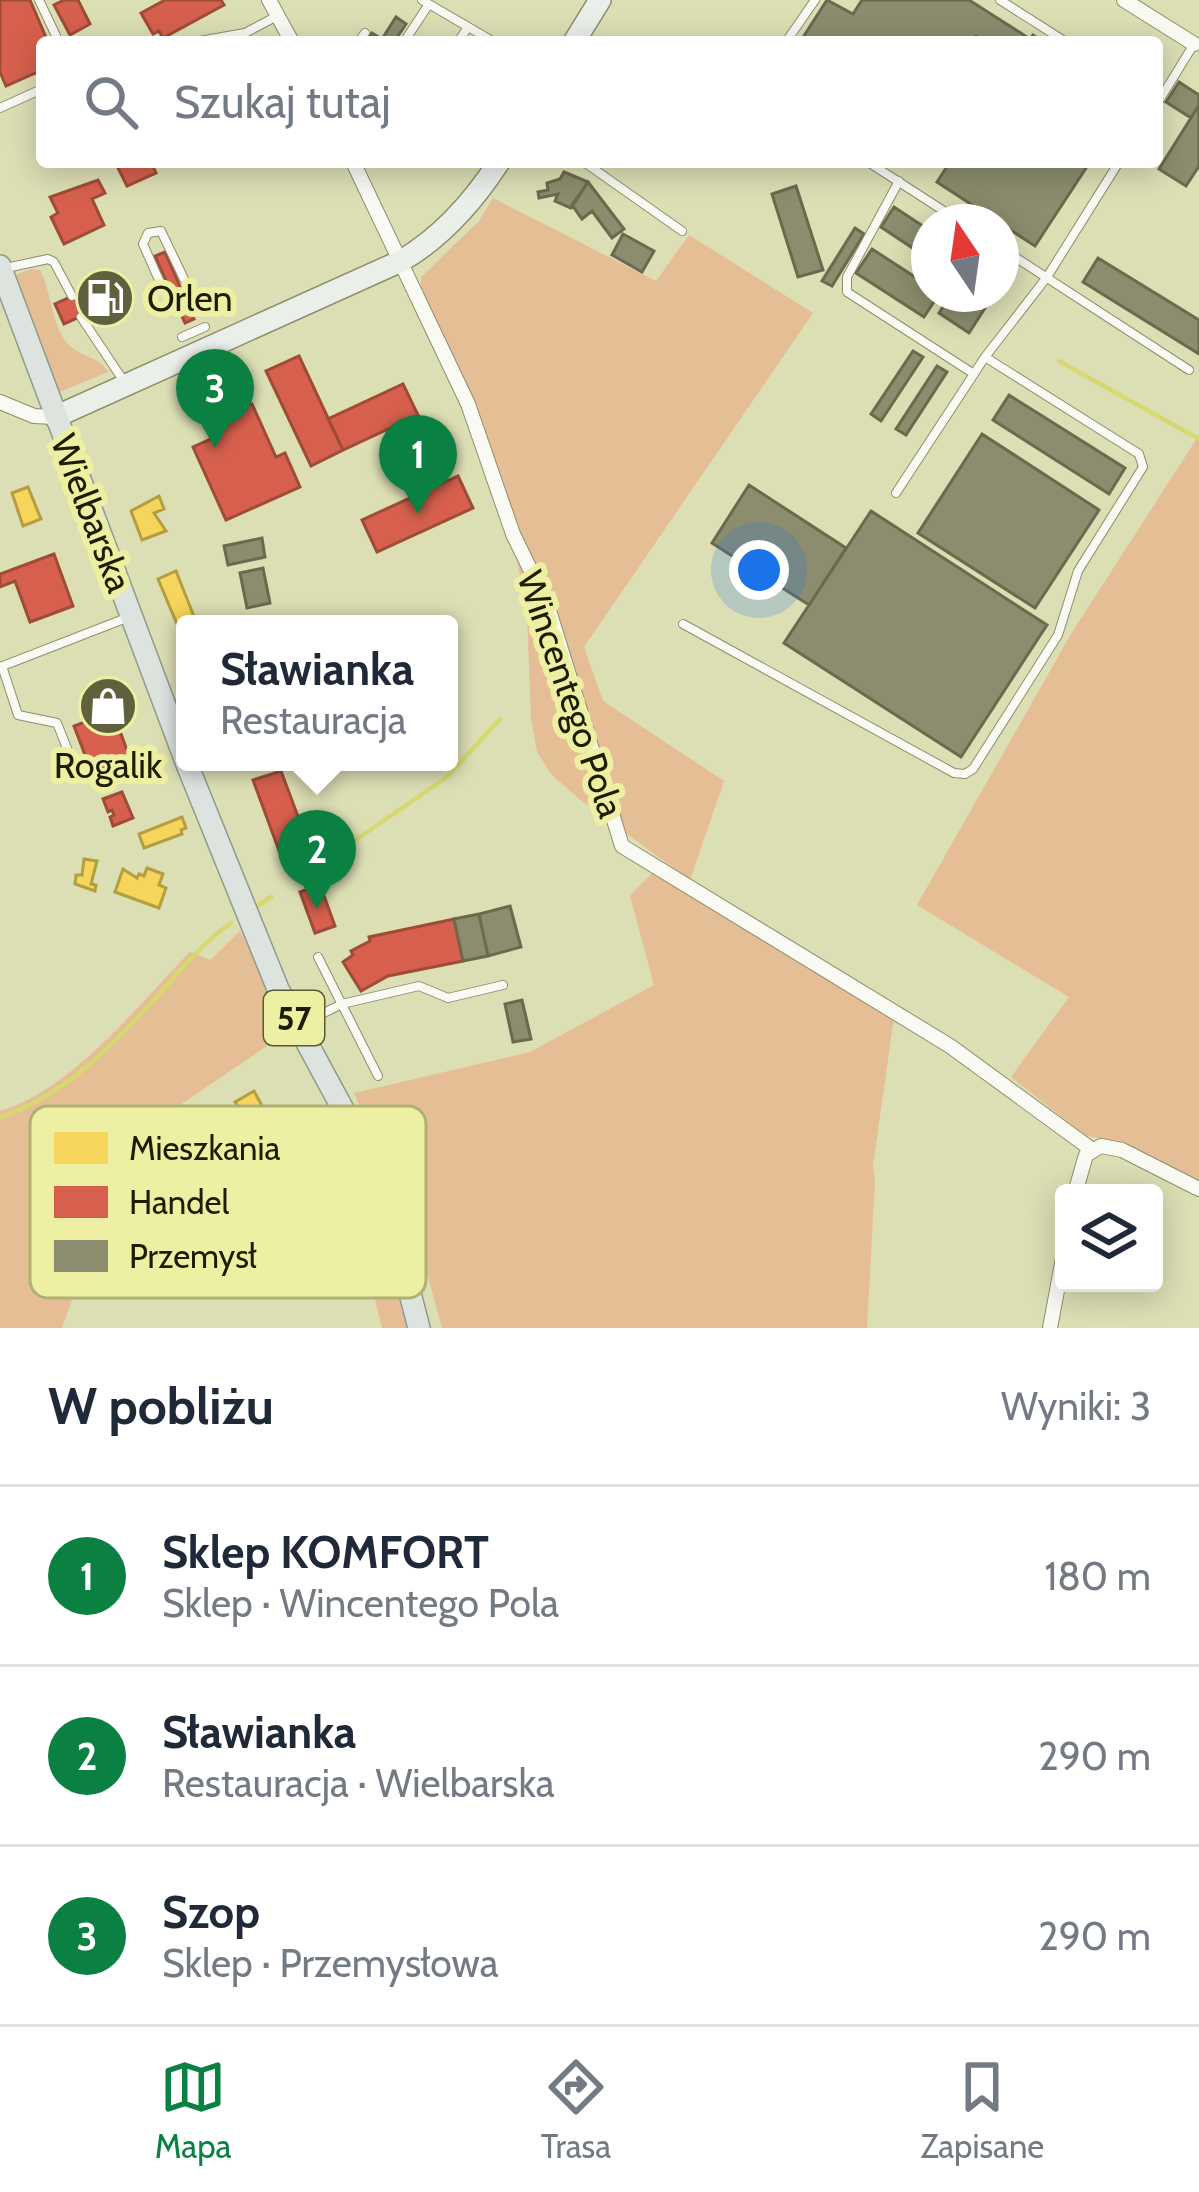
<!DOCTYPE html>
<html lang="pl">
<meta charset="utf-8">
<style>
:root{--surface:#fff;--page:#f2f2f3;--text:#1f2937;--muted:#747a83;--line:#e0e1e3;--accent:#0b8043}
body{margin:0;font-family:Cabin,sans-serif;background:var(--page);color:var(--text)}
.controls{position:absolute;right:36px;bottom:36px;display:grid;overflow:hidden;border-radius:12px;box-shadow:0 6px 30px #0003}
.controls button{width:108px;height:108px;display:grid;place-items:center;padding:0;border:0;border-bottom:3px solid var(--line);background:var(--surface);color:var(--text);font:60px sans-serif}
.compass{position:absolute;left:911px;top:204px;width:108px;height:108px;border-radius:50%;background:var(--surface);box-shadow:0 6px 30px #0003;rotate:347deg}
.you{position:absolute;left:759px;top:570px;width:42px;height:42px;margin:-30px;border:9px solid #fff;border-radius:50%;background:#1a73e8;box-shadow:0 0 0 18px #1a73e833}
.badge{display:grid;place-items:center;width:78px;height:78px;border-radius:50%;background:var(--accent);color:#fff;font-size:39px;font-weight:700}
.pin{position:absolute;translate:-50% -99px;filter:drop-shadow(0 3px 6px #0008)}
.pin::after{content:'';position:absolute;top:63px;width:42px;height:36px;background:inherit;clip-path:polygon(0 0,100% 0,50% 100%)}
.popup{position:absolute;left:176px;top:615px;width:282px;height:156px;box-sizing:border-box;display:grid;place-content:center;border-radius:12px;background:var(--surface);filter:drop-shadow(0 3px 9px #0005);font-size:39px;white-space:nowrap;color:var(--muted)}
.popup b{font-size:45px;color:var(--text)}
.popup::after{content:'';position:absolute;left:50%;top:100%;margin-left:-24px;border:24px solid transparent;border-top-color:var(--surface)}
.list{margin:0;padding:0;list-style:none}
h2{display:flex;justify-content:space-between;align-items:center;height:156px;margin:0;padding:0 48px;font-size:51px}
h2 small{font-size:39px;font-weight:400;color:var(--muted)}
.list li{display:grid;grid-template-columns:78px 1fr auto;gap:36px;align-items:center;box-sizing:border-box;height:180px;padding:0 48px;border-top:3px solid var(--line)}
.list b{display:block;font-size:45px;white-space:nowrap}
.list p{margin:0;font-size:39px;white-space:nowrap;color:var(--muted)}
.list em{font-size:39px;font-style:normal;color:var(--muted)}
.icon{flex:none;width:66px;height:66px;fill:none;stroke:currentColor;stroke-width:2;stroke-linecap:round;stroke-linejoin:round}
.map{position:relative;flex:none;width:1199px;height:1328px;overflow:hidden}
.search{position:absolute;background:var(--surface);box-shadow:0 6px 30px #0003;left:36px;right:36px;top:36px;height:132px;display:flex;align-items:center;gap:30px;box-sizing:border-box;padding:0 42px;border-radius:12px;color:var(--muted);font-size:45px}
.sheet{height:696px;background:var(--surface)}
nav{display:flex;justify-content:space-around;align-items:center;box-sizing:border-box;height:168px;border-top:3px solid var(--line);background:var(--surface);font-size:33px;color:var(--muted)}
nav a{display:grid;justify-items:center;gap:6px}
nav .on{color:var(--accent)}
.map>svg:first-child{display:block}
.green{fill:#e5be95}
.homes{fill:#f6d55c;stroke:#b59e40;stroke-width:3}
.shops{fill:#d6604d;stroke:#9e4c36;stroke-width:3}
.industry{fill:#8c8c6e;stroke:#6b6a4d;stroke-width:3}
.lines{fill:none;stroke-linecap:round;stroke-linejoin:round}
.stream{stroke:#d8d870;stroke-width:4.5}
.lane-casing{stroke:#8d8e6b;stroke-width:10}
.street-casing{stroke:#8d8e6b;stroke-width:16}
.secondary-casing{stroke:#8d8e6b;stroke-width:24}
.primary-casing{stroke:#8e9b8b;stroke-width:24}
.lane{stroke:#fafaf4;stroke-width:8}
.street{stroke:#fafaf4;stroke-width:14}
.secondary{stroke:#ebefea;stroke-width:21}
.primary{stroke:#dde4e0;stroke-width:21}
.labels{text-anchor:middle;stroke-width:12;stroke-linejoin:round;paint-order:stroke}
.shield{fill:#edefa2;stroke:#5b5b31;stroke-width:3}
.shield-label{font-size:33px;font-weight:bold;fill:#1d1c00}
.poi-label{font-size:36px;fill:#1d1c00;stroke:#edefa2;text-anchor:start}
.street-label{font-size:36px;fill:#1d1c00;stroke:#edefa2}
.key{fill:#edefa2;stroke:#afb071;stroke-width:3}
.key-label{font-size:33px;fill:#1d1c00}
</style>
<div class="map">
<svg width="1199" height="1328" viewBox="0 0 1199 1328">
<rect width="100%" height="100%" fill="#dcdeb4"/>
<path class="green" d="M493 198 656 281 689 235 813 313 584 647 603 701 724 781 690 880 579 799 551 774 537 752 531 718 527 614 504 488 421 290V277L479 221Z
M31 269 40 270C52 293 51 324 68 344 80 357 99 356 108 372L57 393 15 284 16 275Z
M1199 435V1181L1126 1144 1085 1135 1011 1077 1069 997 917 905 1071 634Z
M653 872 894 1017 873 1166 875 1182 867 1328H442L416 1233 354 1093 530 1052 654 985 630 896Z
M240 931 292 1029 115 1149 125 1155 62 1328H0V1111C71 1091 139 1004 190 952L210 960Z
M334 1101 375 1201 407 1328H382L371 1283 269 1237 174 1180Z"/>
<path class="homes" d="M28 487 41 519 23 526 12 493Z
M159 496 164 509 154 513 166 531 142 540 131 511Z
M176 571 197 624H185L182 636 158 579Z
M182 817 186 828 181 830 182 834 144 848 139 834Z
M84 859 97 861 91 884 96 885 95 891 75 884 76 875H82Z
M147 868 163 874 159 885 166 888 159 908 115 892 123 869 137 878 139 874 144 876Z
M254 1091 267 1115 248 1126 236 1110 239 1108 235 1102Z"/>
<path class="shops" d="M0 0H30L48 42H42V70L6 86 0 72Z
M64 0H78L90 24 70 35 54 5Z
M165 0H221L224 5 163 38 159 31 153 34 141 13Z
M115 162H151L156 173 127 186Z
M98 180 105 193 92 199 104 225 64 244 51 217 58 213 50 197Z
M165 252 194 319 185 323 155 256Z
M106 277 123 313 106 322 89 285Z
M90 288 99 308 64 324 55 304Z
M299 356 343 450 311 466 266 371Z
M403 384 418 415 343 450 328 419Z
M252 404 276 457 285 453 300 487 226 520 193 447 215 437 208 424Z
M458 476 473 508 377 552 362 520Z
M54 554 73 606 30 622 15 581 0 587V574Z
M113 698 121 718 116 720 133 767 95 781 74 726 106 714 101 702Z
M281 771 309 846 281 856 253 780Z
M122 792 133 818 113 826 110 817 114 815 112 810 108 812 103 799Z
M320 885 335 926 315 933 300 892Z
M454 919 463 961 388 976 361 991 343 962 353 955 351 951 370 941 369 937Z"/>
<path class="industry" d="M827 0 853 14 862 0H969L1030 39 1033 35 1043 42H986L976 36 972 42H800Z
M396 17 406 24 394 42H366L372 33 382 39Z
M1179 82 1199 95V105L1191 118 1166 102Z
M1199 105V166L1186 186 1159 169Z
M950 162H1090L1035 246 937 182Z
M564 172 588 182 571 208 555 201 558 194 539 198 538 192 548 190 547 183 560 179Z
M588 182 624 229 612 238 592 211 582 219 572 205Z
M796 186 823 270 798 277 772 194Z
M894 207 929 230V259L881 227Z
M855 228 864 234 832 286 822 281Z
M623 234 654 251 642 272 612 255Z
M872 249 929 286V294H939L924 317 856 273Z
M1098 258 1199 320V354L1083 282Z
M951 294H994L969 333 939 313Z
M913 351 923 357 881 421 871 414Z
M937 366 947 372 906 435 896 429Z
M1009 395 1125 468 1109 494 993 420Z
M982 434 1099 510 1035 608 918 533Z
M749 485 846 548 809 605 712 543Z
M871 511 1047 625 961 757 784 643Z
M262 538 265 557 228 565 224 546Z
M263 568 270 603 247 608 240 573Z
M510 906 521 947 488 956 479 914Z
M479 914 488 956 463 961 454 919Z
M522 1000 531 1039 513 1042 505 1004Z"/>
<g class="lines">
<path class="stream" d="M1059 361 1199 439
M328 859 447 777 500 719
M254 908 271 897
M0 1117C61 1098 110 1048 153 1001 178 973 200 945 231 923"/>
<defs>
<path id="lane" d="M39 0 59 42
M422 0 494 42
M1000 0 1066 42
M194 42 245 33 277 16
M358 42 365 33
M404 42 429 4
M458 42 468 27
M786 42 815 0
M1157 104 1194 44
M0 108 42 89
M584 162 682 231
M868 162 961 222
M899 181 847 277V292L974 374
M1001 248 1189 370
M6 268 48 259 54 262 72 296
M163 289 143 244 148 233 161 231 184 279
M81 317 125 383
M182 337 205 327
M896 493 985 357 1047 277 1119 162
M683 624 954 773 965 774 973 769 1058 635 1078 571 1143 467 1139 454 985 357
M2 666 18 715 57 723 70 756
M0 667 129 617
M318 957 378 1076
M299 1025 342 1004 419 986 448 998 503 985"/>
<path id="street" d="M269 0 292 42
M1124 0 1194 44
M353 162 468 404 513 534 547 604 622 846 950 1046 1091 1149
M0 402 34 416 55 417
M1075 1193 1086 1155 1101 1146 1122 1150 1199 1189
M1050 1328 1064 1253"/>
<path id="secondary" d="M574 42 600 0
M55 417 401 261C442 237 473 202 499 162"/>
<path id="primary" d="M0 266 185 759
M186 762 278 989 366 1152 391 1220 419 1328"/>
</defs>
<use href="#lane" class="lane-casing"/>
<use href="#street" class="street-casing"/>
<use href="#secondary" class="secondary-casing"/>
<use href="#primary" class="primary-casing"/>
<use href="#lane" class="lane"/>
<use href="#street" class="street"/>
<use href="#secondary" class="secondary"/>
<use href="#primary" class="primary"/>
</g>
<defs>
<symbol id="fuel-disc" viewBox="-11 -11 22 22"><circle r="9.5" fill="#60603f" stroke="#edefa2"/><path d="M-5.5-6h7V0h2V4h1.3V-2.5L3-4.5l.8-.8L6-3V5H2.5V1h-1V6h-7ZM-4.2-4.7v3.2H.2V-4.7Z" fill="#fff"/></symbol>
<symbol id="shop-disc" viewBox="-11 -11 22 22"><circle r="9.5" fill="#60603f" stroke="#edefa2"/><path d="M-5-2.5h2.3a2.7 3.5 0 0 1 5.4 0H5L5.5 6h-11ZM-1.5-2.5h3a1.5 2.3 0 0 0-3 0Z" fill="#fff"/></symbol>
</defs>
<g fill-rule="evenodd">
<use href="#fuel-disc" x="72" y="265" width="66" height="66"/>
<use href="#shop-disc" x="75" y="673" width="66" height="66"/>
</g>
<g class="labels">
<rect class="shield" x="264" y="991" width="60" height="54" rx="9"/>
<g class="shield-label">
<text x="294" y="1030">57</text>
</g>
<g class="poi-label">
<text x="147" y="311">Orlen</text>
<text x="108" y="778" text-anchor="middle">Rogalik</text>
</g>
<g class="street-label">
<text transform="translate(92 513) rotate(69)" y="13">Wielbarska</text>
<text transform="translate(571 694) rotate(71)" y="13">Wincentego Pola</text>
</g>
</g>
<rect x="30" y="1106" width="396" height="192" rx="18" class="key"/>
<rect x="54" y="1132" width="54" height="32" fill="#f6d55c"/>
<rect x="54" y="1186" width="54" height="32" fill="#d6604d"/>
<rect x="54" y="1240" width="54" height="32" fill="#8c8c6e"/>
<g class="key-label">
<text x="129" y="1160">Mieszkania</text>
<text x="129" y="1214">Handel</text>
<text x="129" y="1268">Przemysł</text>
</g>
</svg>
<div class="controls">
<button><svg class="icon" aria-label="layers" viewBox="0 0 24 24"><path d="M12 4l9 5-9 5-9-5zM3 14l9 5 9-5"/></svg></button>
</div>
<svg class="compass" viewBox="-18 -18 36 36"><path d="M0-13l5 13h-10z" fill="#e53935"/><path d="M0 13l5-13h-10z" fill="#747a83"/></svg>
<div class="you"></div>
<div class="pin badge" style="left:418px;top:514px">1</div>
<div class="pin badge" style="left:317px;top:909px">2</div>
<div class="popup"><b>Sławianka</b>Restauracja</div>
<div class="pin badge" style="left:215px;top:448px">3</div>
<div class="search"><svg class="icon" aria-label="search" viewBox="0 0 24 24"><circle cx="10" cy="10" r="6"/><path d="M15 15l6 6"/></svg>Szukaj tutaj</div>
</div>
<section class="sheet">
<h2>W pobliżu<small>Wyniki: 3</small></h2>
<ul class="list">
<li><span class="badge">1</span><div><b>Sklep KOMFORT</b><p>Sklep · Wincentego Pola</p></div><em>180 m</em></li>
<li><span class="badge">2</span><div><b>Sławianka</b><p>Restauracja · Wielbarska</p></div><em>290 m</em></li>
<li><span class="badge">3</span><div><b>Szop</b><p>Sklep · Przemysłowa</p></div><em>290 m</em></li>
</ul>
</section>
<nav>
<a class="on"><svg class="icon" aria-label="map" viewBox="0 0 24 24"><path d="M3 6l6-2 6 2 6-2v14l-6 2-6-2-6 2zM9 4v14M15 6v14"/></svg>Mapa</a>
<a><svg class="icon" aria-label="directions" viewBox="0 0 24 24"><path d="M12 3l9 9-9 9-9-9zM9 14v-3h6M13 9l2 2-2 2"/></svg>Trasa</a>
<a><svg class="icon" aria-label="saved" viewBox="0 0 24 24"><path d="M7 4h10v16l-5-4-5 4z"/></svg>Zapisane</a>
</nav>
